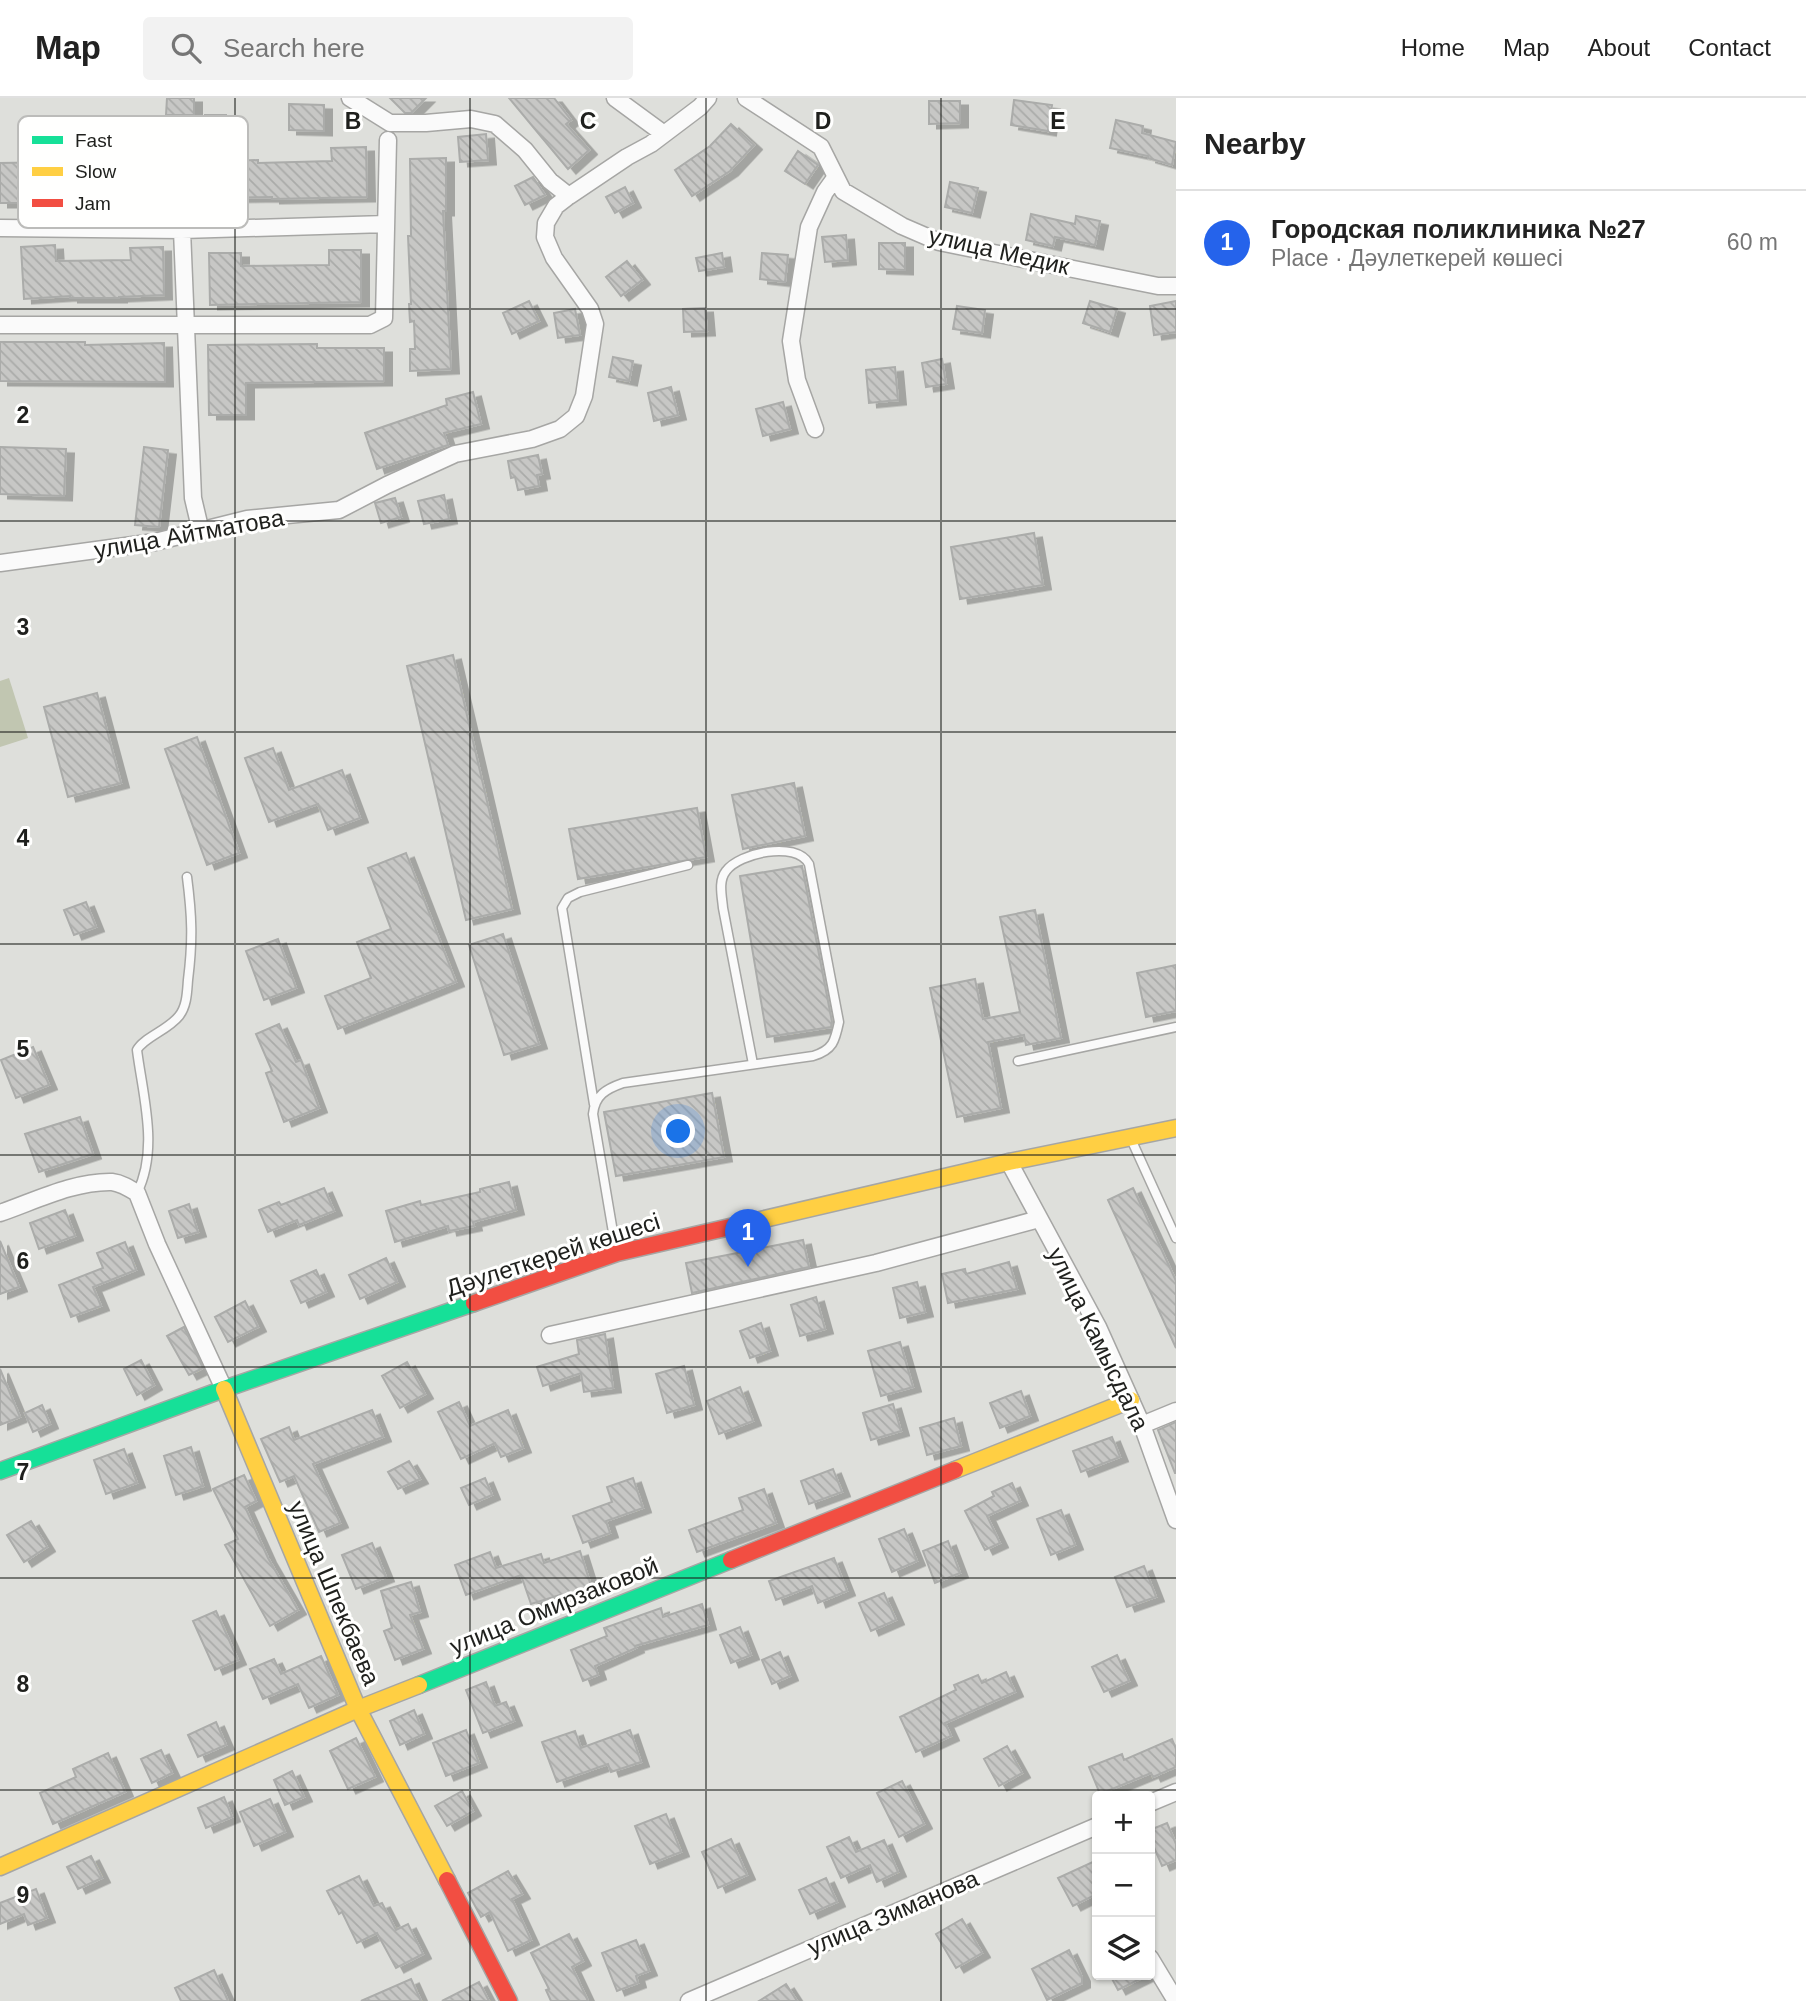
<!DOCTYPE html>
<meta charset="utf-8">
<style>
:root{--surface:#fff;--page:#f2f2f2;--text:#222;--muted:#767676;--line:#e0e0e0;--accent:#2563eb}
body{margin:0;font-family:Helvetica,sans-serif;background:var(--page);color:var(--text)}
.controls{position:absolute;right:21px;bottom:21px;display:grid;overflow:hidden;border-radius:7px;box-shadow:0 2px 5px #0004}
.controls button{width:63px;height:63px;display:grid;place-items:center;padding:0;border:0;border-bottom:2px solid var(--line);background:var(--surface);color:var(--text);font:35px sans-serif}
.you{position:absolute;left:679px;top:1034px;width:24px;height:24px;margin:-18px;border:5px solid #fff;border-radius:50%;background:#1a73e8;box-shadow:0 0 0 10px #1a73e833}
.badge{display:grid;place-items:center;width:46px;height:46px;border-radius:50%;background:var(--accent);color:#fff;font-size:23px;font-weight:700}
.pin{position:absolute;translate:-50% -58px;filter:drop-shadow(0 2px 4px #0008)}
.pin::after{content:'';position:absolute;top:37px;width:24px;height:21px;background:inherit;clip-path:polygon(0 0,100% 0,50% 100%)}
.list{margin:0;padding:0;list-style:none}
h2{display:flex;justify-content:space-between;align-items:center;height:91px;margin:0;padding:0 28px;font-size:30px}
h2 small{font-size:23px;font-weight:400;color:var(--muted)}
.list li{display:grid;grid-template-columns:46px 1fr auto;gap:21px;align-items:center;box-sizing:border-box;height:105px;padding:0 28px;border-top:2px solid var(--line)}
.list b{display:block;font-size:26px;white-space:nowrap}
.list p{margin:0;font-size:23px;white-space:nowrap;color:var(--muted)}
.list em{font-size:23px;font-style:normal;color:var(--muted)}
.icon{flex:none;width:38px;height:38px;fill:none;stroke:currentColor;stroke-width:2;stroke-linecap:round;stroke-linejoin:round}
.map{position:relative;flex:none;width:1176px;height:1903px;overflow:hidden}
header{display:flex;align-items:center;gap:42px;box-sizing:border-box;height:98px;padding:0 35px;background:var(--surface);border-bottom:2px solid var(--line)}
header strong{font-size:33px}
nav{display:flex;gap:38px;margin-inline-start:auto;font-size:24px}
.search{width:490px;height:63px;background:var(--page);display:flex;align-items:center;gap:18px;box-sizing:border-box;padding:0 24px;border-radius:7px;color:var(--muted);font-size:26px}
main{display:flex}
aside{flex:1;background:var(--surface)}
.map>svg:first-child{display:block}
.pitch{fill:#c1c6b1}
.building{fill:url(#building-back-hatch);stroke:#abacaa;stroke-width:2;filter:url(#shadow)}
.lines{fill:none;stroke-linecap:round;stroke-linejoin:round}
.lane-casing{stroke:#a6a6a4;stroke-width:11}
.street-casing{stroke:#a6a6a4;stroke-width:19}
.fast-casing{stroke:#a6a6a4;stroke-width:19}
.slow-casing{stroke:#a6a6a4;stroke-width:19}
.jam-casing{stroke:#a6a6a4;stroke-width:19}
.lane{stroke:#fafafa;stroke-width:8}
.street{stroke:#fafafa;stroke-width:16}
.fast{stroke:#16e098;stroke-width:16}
.slow{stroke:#ffcf43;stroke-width:16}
.jam{stroke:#f24e42;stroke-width:16}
.grid{fill:none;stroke:#1f201d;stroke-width:2;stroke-opacity:0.55}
.labels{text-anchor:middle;stroke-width:6;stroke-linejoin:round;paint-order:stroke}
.street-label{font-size:24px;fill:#1f201d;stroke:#fffffe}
.key{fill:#fffffe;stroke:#bcbcba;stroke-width:2}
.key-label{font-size:19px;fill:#1f201d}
.grid-label{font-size:23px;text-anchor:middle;font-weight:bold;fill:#1f201d;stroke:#fffffe;stroke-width:6;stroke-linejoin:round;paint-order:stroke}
</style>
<header>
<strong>Map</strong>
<div class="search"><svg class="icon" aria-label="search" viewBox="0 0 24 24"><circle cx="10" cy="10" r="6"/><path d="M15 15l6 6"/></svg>Search here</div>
<nav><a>Home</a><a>Map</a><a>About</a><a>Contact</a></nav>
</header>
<main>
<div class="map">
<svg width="1176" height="1903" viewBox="0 0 1176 1903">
<defs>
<pattern id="building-back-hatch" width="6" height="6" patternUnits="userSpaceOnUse" patternTransform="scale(1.75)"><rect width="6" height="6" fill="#c7c7c5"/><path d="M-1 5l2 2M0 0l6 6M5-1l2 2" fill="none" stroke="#aaaba9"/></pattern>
<filter id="shadow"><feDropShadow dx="8" dy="4.5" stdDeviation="0" flood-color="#0004"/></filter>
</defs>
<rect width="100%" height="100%" fill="#dedfdb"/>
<path class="pitch" d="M9 580 28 640 0 649V583Z"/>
<path class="building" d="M167 0H194V17H166Z
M390 0H426L411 15H405Z
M509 0H554L571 22 566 26 589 52 568 71Z
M1014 2 1052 7 1048 33 1011 27Z
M929 3H960V25L929 26Z
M289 6 324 7V33L289 32Z
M205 17H226L227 63 258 62V65L332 63 331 50 366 49 367 99 272 101V99L219 100V96H157L158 102 108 105H0V65L120 63V59L168 57V54H206Z
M1116 22 1143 28 1142 35 1176 44 1172 67 1148 60V58L1110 50Z
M731 26 754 47 730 73 692 98 675 72 710 48Z
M486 36 488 62 460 64 458 39Z
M798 53 818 67 805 86 785 73Z
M446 60V113H443L451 271 410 273V251H415L414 223 410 224 409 206H411L408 138H411L410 61Z
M533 79 545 97 525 107 515 88Z
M950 84 978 90 972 115 945 109Z
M625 89 633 105 615 115 606 99Z
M1031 116 1075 126 1076 118 1100 123 1095 147 1055 139 1053 148 1026 142Z
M846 137 848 162 825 164 822 139Z
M879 145H905V172L879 171Z
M55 147 56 163 131 162 130 150 163 149 164 197 119 199V200H70V198L24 201 21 149Z
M329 152H361V204L210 207 209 155H241V168L329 167Z
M722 155 724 169 699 173 696 160Z
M762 155 788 157 785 184 760 181Z
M627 163 642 182 621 198 606 179Z
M529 203 539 223 512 236 503 215Z
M1090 203 1117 211 1110 234 1083 225Z
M1176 203V234L1154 237 1150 208Z
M957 208 985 212 982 235 953 231Z
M705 210 707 233 684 234 683 211Z
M575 211 580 237 558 240 554 215Z
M0 244H85V247L164 245 165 284 0 283Z
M317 246V250H384V283L246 285V317H209L208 247Z
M613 259 633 263 629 283 609 279Z
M942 261 946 286 926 289 922 265Z
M895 269 898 302 869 305 866 272Z
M671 289 678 317 654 323 648 295Z
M473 294 481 326 444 335 448 347 377 371 365 335 447 307 446 301Z
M783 304 790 331 763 338 756 311Z
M0 349 66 351 64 398 0 396Z
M144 349 168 352 159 429 135 427Z
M538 357 542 376 537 377 539 388 518 392 515 379 511 380 508 363Z
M444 397 449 421 424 426 418 403Z
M395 400 401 419 381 425 375 405Z
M1034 435 1043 487 960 501 951 449Z
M453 557 512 811 466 822 407 568Z
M97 595 121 685 68 699 44 609Z
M197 639 239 755 207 767 165 651Z
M273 650 289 692 342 672 360 720 328 732 318 706 269 724 245 660Z
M794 685 805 738 743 751 732 697Z
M697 710 706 759 578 781 569 731Z
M406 755 456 884 338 931 325 898 371 880 357 844 391 831 368 770Z
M802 768 832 924 831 929 767 939 740 778Z
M86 804 96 829 74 837 64 812Z
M1035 812 1061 940 1026 947 1024 937 988 944 1001 1010 957 1019 930 890 975 881 983 921 1020 914 1000 819Z
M503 836 539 946 504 957 469 847Z
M278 841 296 890 264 902 246 853Z
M1176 867V913L1146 919 1137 875Z
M279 926 296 964 301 962 319 1010 284 1024 266 975 272 973 256 936Z
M33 949 49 987 16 1000 1 962Z
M712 995 724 1059 616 1078 604 1014Z
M80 1019 93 1056 39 1074 25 1036Z
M509 1084 516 1112 473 1124 474 1128 449 1133 448 1128 395 1144 386 1113 420 1103 421 1107 480 1094V1091Z
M324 1090 334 1113 299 1127 297 1122 268 1134 259 1112 279 1104 281 1107Z
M1133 1090 1176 1183V1250L1108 1102Z
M189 1106 198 1134 178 1140 169 1113Z
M65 1112 75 1138 39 1151 30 1125Z
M803 1142 809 1169 692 1195 686 1165Z
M0 1143 19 1189 0 1196Z
M125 1144 136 1172 93 1189 101 1208 71 1219 59 1187 103 1170 97 1155Z
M386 1160 397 1184 360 1201 349 1177Z
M1009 1164 1017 1191 948 1205 942 1176 965 1171 966 1176Z
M316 1172 326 1194 301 1205 291 1183Z
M917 1184 925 1214 900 1220 893 1190Z
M816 1199 825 1231 800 1238 791 1207Z
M245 1203 258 1229 228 1244 215 1219Z
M761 1225 770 1253 750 1260 740 1233Z
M184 1229 203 1270 189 1277 167 1238Z
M605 1236 613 1290 584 1294 581 1275 543 1288 537 1269 579 1256 577 1242Z
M900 1244 913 1289 881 1298 868 1253Z
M141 1262 154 1287 137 1297 124 1271Z
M407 1264 425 1296 400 1310 382 1278Z
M684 1268 694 1307 667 1315 656 1276Z
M0 1271 20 1319 0 1327Z
M740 1289 753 1323 719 1336 707 1303Z
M1021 1293 1030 1318 1000 1330 990 1305Z
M459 1304 470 1328 508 1312 523 1350 501 1359 495 1345 461 1361 438 1314Z
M893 1306 901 1333 871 1342 863 1315Z
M42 1307 50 1326 33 1334 25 1315Z
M372 1312 383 1339 313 1366 340 1425 319 1434 294 1378 280 1384 261 1341 289 1329 294 1342Z
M954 1320 961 1348 927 1357 920 1330Z
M1176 1324V1375H1175L1158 1332Z
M1112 1339 1120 1359 1081 1374 1073 1353Z
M191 1349 203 1388 176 1397 164 1358Z
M124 1351 137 1385 106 1396 94 1362Z
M409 1363 420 1381 398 1391 388 1374Z
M833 1371 842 1394 809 1406 801 1383Z
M244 1377 256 1403 245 1409 268 1460 298 1512 270 1528 225 1447 238 1441 213 1391Z
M485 1380 492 1397 469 1407 461 1390Z
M633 1380 643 1410 606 1423 610 1435 583 1445 573 1418 612 1404 607 1389Z
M1012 1385 1020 1403 987 1418 1000 1445 985 1452 965 1413 994 1398 992 1394Z
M764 1391 776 1425 697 1454 689 1432 743 1412 739 1400Z
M1061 1412 1075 1447 1051 1457 1037 1421Z
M31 1423 47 1449 24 1464 7 1437Z
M904 1431 917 1463 892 1474 879 1441Z
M948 1443 960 1475 935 1485 923 1453Z
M372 1445 386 1479 356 1491 342 1457Z
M580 1453 593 1494 563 1504 560 1497 531 1506 521 1477 466 1497 455 1467 490 1454 496 1470 541 1456 544 1465Z
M834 1460 847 1493 818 1505 812 1488 776 1502 769 1483Z
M1144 1468 1156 1499 1127 1509 1115 1479Z
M411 1484 420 1514 410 1517 423 1551 395 1562 384 1533 392 1530 381 1493Z
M884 1495 896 1522 871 1533 859 1505Z
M702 1506 708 1527 635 1548 636 1550 595 1568 598 1577 583 1583 571 1552 607 1538 604 1530 661 1510 663 1519Z
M216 1513 238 1562 215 1572 193 1523Z
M740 1529 751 1557 731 1565 720 1537Z
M780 1554 790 1578 772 1586 762 1562Z
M1117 1557 1129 1583 1104 1594 1092 1569Z
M321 1558 338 1597 309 1610 298 1586 263 1601 250 1571 274 1561 281 1576Z
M1006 1574 1015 1594 945 1625 951 1638 916 1654 900 1619 956 1592 954 1587 978 1577 982 1585Z
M486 1584 495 1608 506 1604 514 1623 483 1635 466 1592Z
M414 1612 424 1636 400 1647 390 1623Z
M216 1624 226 1647 198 1659 188 1637Z
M466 1632 479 1665 446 1678 433 1645Z
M630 1632 641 1664 611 1674 608 1666 557 1684 542 1644 575 1633 581 1650Z
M356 1640 375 1679 348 1691 330 1653Z
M1172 1641 1176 1651V1669L1153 1679 1151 1675 1100 1696 1089 1669 1122 1656 1124 1662Z
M1007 1648 1022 1675 999 1688 984 1661Z
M161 1652 172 1675 152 1685 141 1661Z
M108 1655 125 1694 53 1726 40 1695 76 1679 73 1671Z
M292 1673 304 1699 285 1707 274 1682Z
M902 1683 924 1726 899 1739 877 1695Z
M462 1693 473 1713 447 1728 435 1708Z
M224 1699 232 1719 206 1730 198 1710Z
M270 1701 285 1734 254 1748 240 1714Z
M666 1716 681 1754 650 1766 635 1728Z
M1167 1725 1176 1746V1762L1162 1768 1150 1740V1732Z
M849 1739 856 1754 884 1742 898 1774 877 1784 870 1767 841 1780 827 1749Z
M731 1741 747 1777 718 1790 702 1754Z
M91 1758 102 1780 78 1791 67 1769Z
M1097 1762V1796L1073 1808 1058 1780Z
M508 1773 522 1796 512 1801 531 1842 508 1853 490 1814 481 1819 468 1795Z
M359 1778 374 1808 382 1805 396 1832 408 1826 423 1856 396 1870 377 1835 357 1845 342 1814 339 1816 327 1793Z
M826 1780 837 1804 810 1816 799 1792Z
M36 1791 47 1820 28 1827 24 1816 0 1826V1805Z
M962 1821 982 1855 956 1870 936 1836Z
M569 1836 583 1863 572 1869 588 1903H551L546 1892 549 1891 531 1855Z
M636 1842 649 1873 636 1878 638 1885 617 1893 602 1855Z
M1069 1852 1082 1879V1885L1047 1902 1032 1871Z
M214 1872 228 1903H181L175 1890Z
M1110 1877H1148L1118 1892Z
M411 1881 421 1903H361Z
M479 1884 489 1903H442Z
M786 1886 797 1903H759Z"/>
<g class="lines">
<defs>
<path id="lane" d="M1018 963 1176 929
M594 1006 562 810 568 800 580 794 688 767
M1131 1041 1176 1140
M137 1095C159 1051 143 999 137 952 143 940 168 932 179 918 187 908 187 894 188 882 193 842 192 818 187 779
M616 1152 593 1016C595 997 606 991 623 985L813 958C833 952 835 943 839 924L809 766C796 742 739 755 726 773 718 783 722 798 723 810L753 966"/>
<path id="street" d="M350 0 390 25H426L471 21 495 26 525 52 550 83 569 98
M615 0 664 36
M746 0 821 49 843 93 902 128 939 144 1158 188H1176
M0 130 182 132 386 126
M182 132 193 400 201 434
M0 227H370L384 220 388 42
M815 331 797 282 791 243 809 129 825 94 835 80
M0 465 155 444 247 421 339 412 387 387 455 356 532 341 560 331 576 318 584 298 595 226 590 211 554 160 545 139 546 125 556 108 569 98 627 59 651 46 700 9 708 0
M1009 1064 1098 1229 1142 1327 1176 1422
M0 1115C35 1103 74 1083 112 1084 121 1085 129 1090 137 1095L157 1146 224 1291
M550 1237 876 1165 1039 1121
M1142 1327 1176 1313
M1150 1705 1176 1694
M1150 1860 1176 1903
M689 1903 1097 1728"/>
<path id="fast" d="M0 1373 224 1291 474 1205
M419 1587 731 1462"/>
<path id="slow" d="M756 1123 1009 1064 1176 1030
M224 1291 358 1611 447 1782
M955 1372 1131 1302
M0 1769 358 1611 419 1587"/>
<path id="jam" d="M474 1205 617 1155 756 1123
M731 1462 955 1372
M447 1782 509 1903"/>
</defs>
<use href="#lane" class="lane-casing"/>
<use href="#street" class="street-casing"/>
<use href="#fast" class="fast-casing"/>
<use href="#slow" class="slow-casing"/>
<use href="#jam" class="jam-casing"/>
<use href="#lane" class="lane"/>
<use href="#street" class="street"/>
<use href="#fast" class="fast"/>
<use href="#slow" class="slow"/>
<use href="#jam" class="jam"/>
</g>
<path class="grid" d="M235 0V1903M470 0V1903M706 0V1903M941 0V1903M0 211H1176M0 423H1176M0 634H1176M0 846H1176M0 1057H1176M0 1269H1176M0 1480H1176M0 1692H1176"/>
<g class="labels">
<g class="street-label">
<text transform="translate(999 153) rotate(13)" y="8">улица Медик</text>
<text transform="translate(189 436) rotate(-10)" y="8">улица Айтматова</text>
<text transform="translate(553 1157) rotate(-18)" y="8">Дәулеткерей көшесі</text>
<text transform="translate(1098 1241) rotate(64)" y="8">улица Камысдала</text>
<text transform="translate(334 1495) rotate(67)" y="8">улица Шпекбаева</text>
<text transform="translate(554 1508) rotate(-22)" y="8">улица Омирзаковой</text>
<text transform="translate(893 1815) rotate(-23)" y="8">улица Зиманова</text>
</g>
</g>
<rect x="18" y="18" width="230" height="112" rx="10" class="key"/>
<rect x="32" y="38" width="31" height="8" fill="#16e098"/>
<rect x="32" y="69" width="31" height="9" fill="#ffcf43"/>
<rect x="32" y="101" width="31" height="8" fill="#f24e42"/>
<g class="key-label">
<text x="75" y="49">Fast</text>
<text x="75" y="80">Slow</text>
<text x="75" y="112">Jam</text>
</g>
<g class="grid-label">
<text x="353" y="31">B</text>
<text x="588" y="31">C</text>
<text x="823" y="31">D</text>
<text x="1058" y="31">E</text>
<text x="23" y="325">2</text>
<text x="23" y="537">3</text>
<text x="23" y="748">4</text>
<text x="23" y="959">5</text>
<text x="23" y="1171">6</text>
<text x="23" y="1382">7</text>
<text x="23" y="1594">8</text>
<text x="23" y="1805">9</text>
</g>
</svg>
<div class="controls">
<button>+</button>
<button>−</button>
<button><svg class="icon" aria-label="layers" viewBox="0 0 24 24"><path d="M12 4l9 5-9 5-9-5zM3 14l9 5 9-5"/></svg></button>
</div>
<div class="you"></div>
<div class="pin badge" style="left:748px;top:1169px">1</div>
</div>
<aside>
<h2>Nearby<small></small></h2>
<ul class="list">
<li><span class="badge">1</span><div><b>Городская поликлиника №27</b><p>Place · Дәулеткерей көшесі</p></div><em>60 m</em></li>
</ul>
</aside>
</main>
